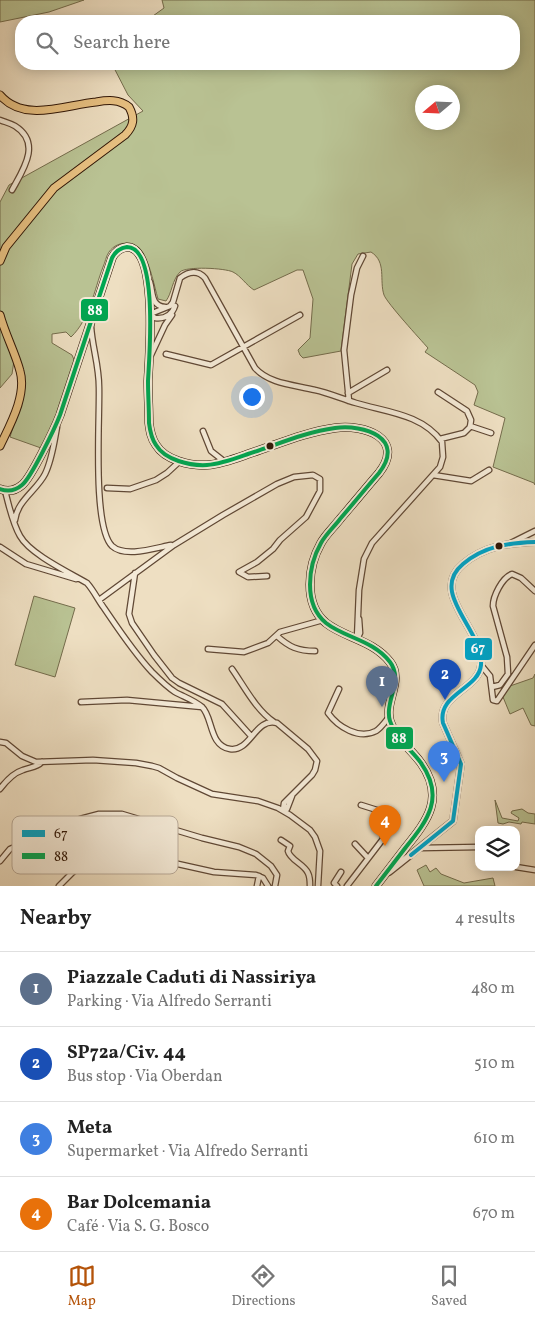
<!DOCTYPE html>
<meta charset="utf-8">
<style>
:root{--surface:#fff;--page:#f2f2f2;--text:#222;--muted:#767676;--line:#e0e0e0;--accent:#b45309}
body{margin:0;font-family:Vollkorn,serif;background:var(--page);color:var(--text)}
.controls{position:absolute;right:15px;bottom:15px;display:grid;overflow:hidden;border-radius:10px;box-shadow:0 2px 12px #0003}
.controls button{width:45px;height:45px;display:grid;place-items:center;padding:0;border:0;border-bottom:1px solid var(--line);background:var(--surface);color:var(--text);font:25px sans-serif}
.compass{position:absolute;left:415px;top:85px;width:45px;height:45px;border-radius:50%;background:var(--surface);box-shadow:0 2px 12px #0003;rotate:251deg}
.you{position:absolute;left:251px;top:396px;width:18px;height:18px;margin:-12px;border:4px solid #fff;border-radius:50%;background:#1a73e8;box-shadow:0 0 0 8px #1a73e833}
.badge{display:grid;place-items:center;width:32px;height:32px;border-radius:50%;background:var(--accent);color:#fff;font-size:16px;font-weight:700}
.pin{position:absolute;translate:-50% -41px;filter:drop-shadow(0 1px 2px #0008)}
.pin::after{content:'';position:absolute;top:26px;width:18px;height:15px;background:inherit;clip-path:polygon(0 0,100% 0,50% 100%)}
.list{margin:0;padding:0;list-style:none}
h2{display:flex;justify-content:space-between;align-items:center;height:65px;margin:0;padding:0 20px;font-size:21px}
h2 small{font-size:16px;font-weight:400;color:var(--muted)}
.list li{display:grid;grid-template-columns:32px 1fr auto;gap:15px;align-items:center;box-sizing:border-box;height:75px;padding:0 20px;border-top:1px solid var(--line)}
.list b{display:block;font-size:19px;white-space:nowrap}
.list p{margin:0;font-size:16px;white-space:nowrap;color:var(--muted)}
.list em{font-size:16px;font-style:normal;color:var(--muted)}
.icon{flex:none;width:28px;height:28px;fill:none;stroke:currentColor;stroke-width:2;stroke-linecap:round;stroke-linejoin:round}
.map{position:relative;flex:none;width:535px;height:886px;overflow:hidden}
.search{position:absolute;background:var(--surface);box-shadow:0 2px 12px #0003;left:15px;right:15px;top:15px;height:55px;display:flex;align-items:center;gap:12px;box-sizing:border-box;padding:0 18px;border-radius:20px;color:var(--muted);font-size:19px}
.sheet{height:365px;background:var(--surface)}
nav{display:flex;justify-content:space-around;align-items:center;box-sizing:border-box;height:70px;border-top:1px solid var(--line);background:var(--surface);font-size:14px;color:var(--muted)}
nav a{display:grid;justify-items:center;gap:2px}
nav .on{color:var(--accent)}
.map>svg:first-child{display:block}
.green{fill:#b9c293;stroke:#746c4c;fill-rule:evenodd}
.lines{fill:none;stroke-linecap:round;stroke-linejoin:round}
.minor-casing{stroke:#604835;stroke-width:7}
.tertiary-casing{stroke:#604835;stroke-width:8}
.primary-casing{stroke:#301606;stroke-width:9}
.minor{stroke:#f4ead7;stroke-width:4.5}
.tertiary{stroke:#f4ead7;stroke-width:5.5}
.primary{stroke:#e7c081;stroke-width:7}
.bus-1-casing{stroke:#f4ead7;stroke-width:8}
.bus-2-casing{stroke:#f4ead7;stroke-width:8}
.bus-1{stroke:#02a2c4;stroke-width:4}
.bus-2{stroke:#00a651;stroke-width:4}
.bus-dot{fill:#301606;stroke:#f4ead7;stroke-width:2}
.key{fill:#f4ead7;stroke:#b9aa98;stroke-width:1}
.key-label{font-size:14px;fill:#301606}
.line-badge{stroke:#f4ead7;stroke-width:2}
.badge-label{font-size:14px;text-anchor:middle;font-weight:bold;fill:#fff}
</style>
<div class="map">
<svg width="535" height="886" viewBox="0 0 535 886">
<rect width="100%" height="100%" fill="#eedfc2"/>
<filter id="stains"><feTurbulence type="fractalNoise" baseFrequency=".004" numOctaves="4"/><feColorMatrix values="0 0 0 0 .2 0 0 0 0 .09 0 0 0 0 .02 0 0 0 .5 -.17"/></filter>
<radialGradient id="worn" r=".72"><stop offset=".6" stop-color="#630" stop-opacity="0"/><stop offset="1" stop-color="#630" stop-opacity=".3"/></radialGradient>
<path class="green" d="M0 0H84L49 12 0 22Z
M162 0H535V485L534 483 493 467 505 418 474 405 478 392 475 385 425 352 428 348C420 339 387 303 384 295 379 280 387 262 371 252L358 254 352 264 341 351 303 358 300 355 298 350 310 338 313 299 303 270H297L254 290C246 285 241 276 233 272 225 268 186 266 180 272 172 280 172 293 166 301L158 299C154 285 151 268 144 255 137 241 118 239 109 252 106 256 105 263 103 267 94 290 90 319 71 337L66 332 52 334V343L72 355 75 362 57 417 41 448 10 437 23 395 15 354 12 374 0 388V202L9 185 143 111 128 95 112 64H514V21H146L164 8ZM422 92H452V122H422Z
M34 596 75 608 55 677 15 665Z
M535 674V726L531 725 523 708 510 714 503 697 510 686 533 678Z
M495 800 502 818 518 821 519 818 511 813 512 811 522 809 528 813 535 814V824L522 822 521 824 509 822 503 824 498 823Z
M426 865 430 872 436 868 441 874 464 883 493 878 495 886H424L417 870Z"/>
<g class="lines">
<defs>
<path id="minor" d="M0 120C5 122 10 123 15 126 42 143 23 170 12 190
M150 282C153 293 151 306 165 307
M175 306C172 315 165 319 155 318L150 314 170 306 173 302 180 278C188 272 197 269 205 278L255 368C269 384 295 385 315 390 329 393 342 399 356 403 386 412 422 414 442 442L443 457 440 467 372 543 364 559 359 590 357 639
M91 326C92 346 99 365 99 387 100 417 92 526 112 546 125 558 155 548 171 545
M166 354 211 365 300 315
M151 355 165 325 172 315
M438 392 467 411 471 420 470 427 464 433 440 439
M348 393 387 370
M349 401 344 350 351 295 357 268 363 256
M470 426 491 433
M203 431 211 451 225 462
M433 475 471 481 489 470
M107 488 130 489 156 480 167 473 180 461
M5 491C9 505 12 522 20 536 30 554 68 572 87 583 94 591 98 600 104 608 119 630 134 653 152 672 159 679 167 687 175 692 184 697 194 700 202 707 213 717 209 746 230 749 251 752 255 717 277 723L308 749 317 761 315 770 312 775 284 803 283 810
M15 520C17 501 37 490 45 474 52 460 54 443 57 427
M511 543 535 531
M0 547 26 564 76 579
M135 573 129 614 132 623 154 655 172 678 179 683 222 704 251 736
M99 600 174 545 223 515 277 484 294 477 313 475 320 479V491L306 517 280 540 273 549 257 562 239 572 248 577 267 576
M277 636C289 647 298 651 315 651
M357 639 360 633 359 619
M208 649 244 652 268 643 280 632 323 620
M481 665 490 676 493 700 497 701 535 645
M232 669C244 686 256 710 274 722
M492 687 500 685 508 674 507 657 493 606C493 596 502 578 512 574L521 578 535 591
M339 689 328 713C338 727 359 740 376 731 381 728 385 722 389 717
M81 702 127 700 202 707
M0 742 6 743 22 756 36 762 93 760 136 763 152 766 159 768 177 778 212 794 258 801 278 808 290 815 310 830 315 837 320 851 318 886
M0 789C6 781 13 773 23 770 30 767 36 768 42 762
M283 810 287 809 292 796
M281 840 290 846 288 851C290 860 304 864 308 873 310 877 310 882 310 886
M355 844 368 858
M420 848 479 847
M0 861 10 849 80 819 99 814H122L202 838 239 847 256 854 271 866 277 875 275 886
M516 867 535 870
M59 886 73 872 93 859 105 856 120 855 169 862 214 872 256 875 263 878 268 886
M257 886 259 876
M337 886 334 883 341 872
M347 886 383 839V833L396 816 361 805"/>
<path id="tertiary" d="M389 872 453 821 461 764 443 723C437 694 479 689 481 665 484 630 428 593 463 564 484 546 508 543 535 542"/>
<path id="primary" d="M0 95C24 123 65 105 96 102 108 100 119 99 129 107 135 118 134 126 125 135L54 188 6 247 0 261
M0 315C5 334 15 352 20 371 27 395 10 425 0 446
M0 489C8 492 15 491 22 485 31 478 55 428 60 415L112 258C115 252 120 248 127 247 159 247 149 359 148 381 148 395 149 409 149 423 150 431 151 438 156 445 165 460 190 466 207 465 221 464 234 459 248 454 276 445 305 432 335 428 364 424 406 438 379 473 366 488 353 504 340 519 334 527 326 534 321 543 308 566 303 604 326 623 345 638 373 640 390 662 404 680 384 702 390 721 395 738 411 749 421 763 445 797 428 820 406 847 396 860 386 873 376 886"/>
</defs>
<use href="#minor" class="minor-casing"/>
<use href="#tertiary" class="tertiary-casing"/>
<use href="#primary" class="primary-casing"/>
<use href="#minor" class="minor"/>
<use href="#tertiary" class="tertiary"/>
<use href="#primary" class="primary"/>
<defs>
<path id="bus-1" d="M411 855 453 821 461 764 443 723C437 694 479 689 481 665 484 630 428 593 463 564 484 546 508 543 535 542"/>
<path id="bus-2" d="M0 489C8 492 15 491 22 485 31 478 55 428 60 415L112 258C115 252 120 248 127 247 159 247 149 359 148 381 148 395 149 409 149 423 150 431 151 438 156 445 165 460 190 466 207 465 221 464 234 459 248 454 276 445 305 432 335 428 364 424 406 438 379 473 366 488 353 504 340 519 334 527 326 534 321 543 308 566 303 604 326 623 345 638 373 640 390 662 404 680 384 702 390 721 395 738 411 749 421 763 445 797 428 820 406 847 396 860 386 873 376 886"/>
</defs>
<use href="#bus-1" class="bus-1-casing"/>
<use href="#bus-2" class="bus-2-casing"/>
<use href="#bus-1" class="bus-1"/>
<use href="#bus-2" class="bus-2"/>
</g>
<g class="bus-dot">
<circle cx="270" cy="446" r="4.5"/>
<circle cx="499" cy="546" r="4.5"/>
</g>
<rect x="12" y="816" width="166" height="58" rx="8" class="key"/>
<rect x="22" y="830" width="23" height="7" fill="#02a2c4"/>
<rect x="22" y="853" width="23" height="6" fill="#00a651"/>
<g class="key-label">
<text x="54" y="838">67</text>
<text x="54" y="861">88</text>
</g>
<g class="line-badge">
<rect x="80" y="298" width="29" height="24" rx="5" fill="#00a651"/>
<rect x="464" y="637" width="29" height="24" rx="5" fill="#02a2c4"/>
<rect x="385" y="726" width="29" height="24" rx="5" fill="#00a651"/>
</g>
<g class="badge-label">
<text x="95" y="315">88</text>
<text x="478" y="653">67</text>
<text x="399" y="743">88</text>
</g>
<rect width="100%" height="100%" filter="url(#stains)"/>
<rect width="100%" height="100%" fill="url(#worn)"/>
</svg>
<div class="controls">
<button><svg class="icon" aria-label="layers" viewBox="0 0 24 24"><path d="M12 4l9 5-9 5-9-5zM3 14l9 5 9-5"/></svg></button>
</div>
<svg class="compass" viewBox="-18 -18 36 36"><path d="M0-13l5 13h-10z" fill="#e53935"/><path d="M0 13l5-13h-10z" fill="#767676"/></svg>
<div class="you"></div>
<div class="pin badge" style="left:382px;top:707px;background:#5c6f8a">1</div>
<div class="pin badge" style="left:445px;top:700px;background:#1a4fb4">2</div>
<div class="pin badge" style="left:444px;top:782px;background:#3f7fe0">3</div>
<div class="pin badge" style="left:385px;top:846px;background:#e8710a">4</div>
<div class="search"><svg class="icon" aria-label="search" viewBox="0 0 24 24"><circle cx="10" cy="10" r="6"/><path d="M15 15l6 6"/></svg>Search here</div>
</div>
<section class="sheet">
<h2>Nearby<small>4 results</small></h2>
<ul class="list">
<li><span class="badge" style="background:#5c6f8a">1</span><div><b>Piazzale Caduti di Nassiriya</b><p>Parking · Via Alfredo Serranti</p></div><em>480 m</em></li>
<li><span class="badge" style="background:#1a4fb4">2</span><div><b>SP72a/Civ. 44</b><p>Bus stop · Via Oberdan</p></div><em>510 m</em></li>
<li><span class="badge" style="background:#3f7fe0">3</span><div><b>Meta</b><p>Supermarket · Via Alfredo Serranti</p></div><em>610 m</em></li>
<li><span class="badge" style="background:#e8710a">4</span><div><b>Bar Dolcemania</b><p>Café · Via S. G. Bosco</p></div><em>670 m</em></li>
</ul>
</section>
<nav>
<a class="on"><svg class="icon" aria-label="map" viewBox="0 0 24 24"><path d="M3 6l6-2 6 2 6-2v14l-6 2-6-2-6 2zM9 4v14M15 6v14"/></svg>Map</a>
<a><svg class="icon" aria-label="directions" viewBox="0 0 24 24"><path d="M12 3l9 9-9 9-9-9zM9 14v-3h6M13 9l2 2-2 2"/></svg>Directions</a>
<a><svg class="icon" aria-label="saved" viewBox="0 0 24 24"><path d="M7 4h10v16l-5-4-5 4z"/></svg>Saved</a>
</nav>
